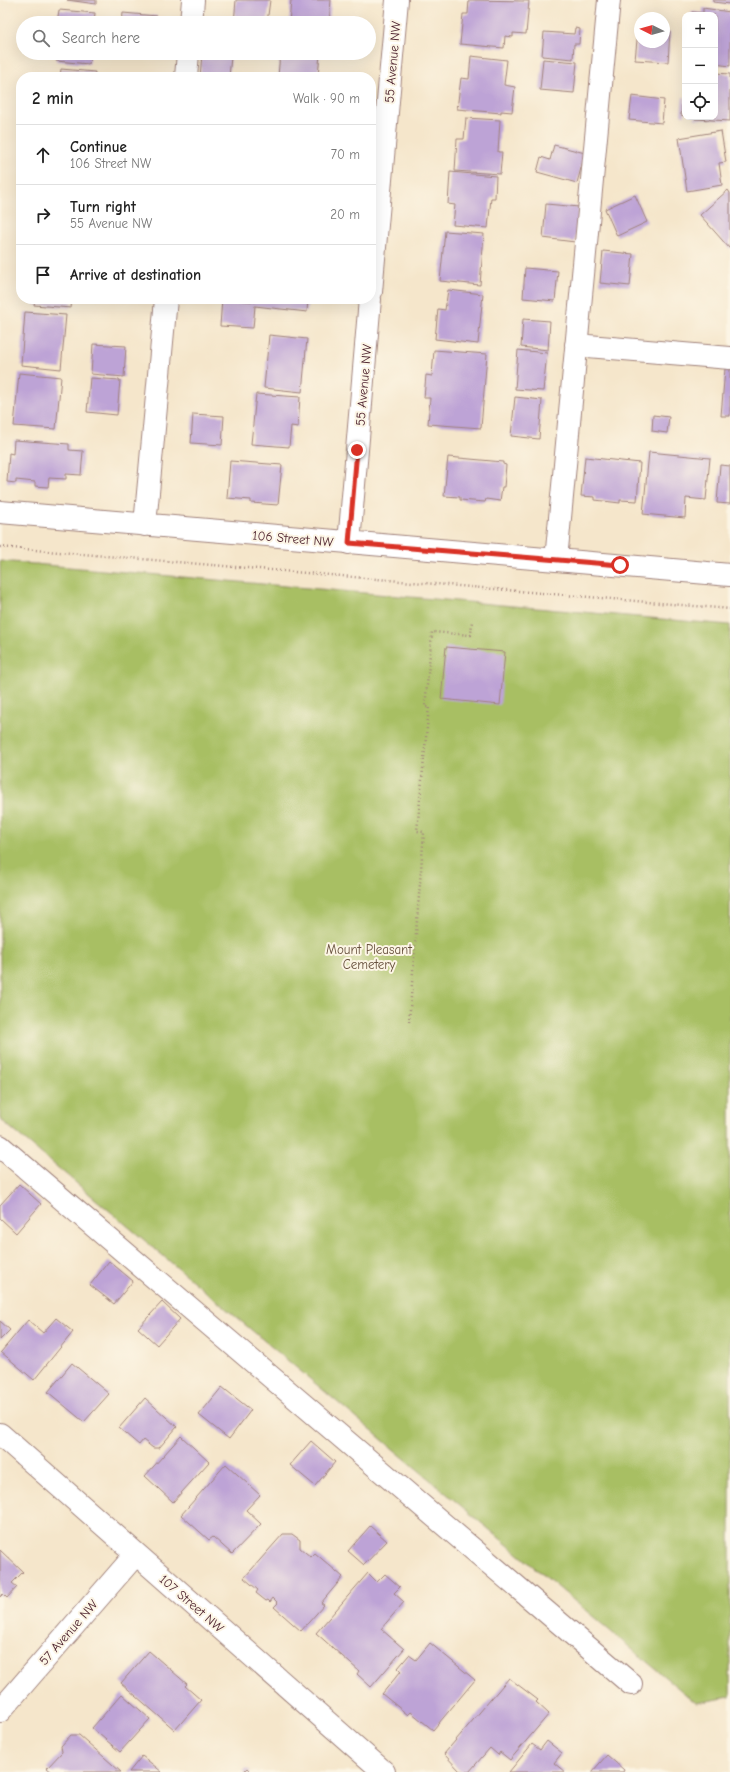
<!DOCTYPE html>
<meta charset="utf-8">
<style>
:root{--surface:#fff;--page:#f2f2f2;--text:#222;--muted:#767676;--line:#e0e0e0}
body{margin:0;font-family:"Comic Neue",sans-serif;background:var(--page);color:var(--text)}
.controls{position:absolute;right:12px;top:12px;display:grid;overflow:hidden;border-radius:8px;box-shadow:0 4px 16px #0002}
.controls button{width:36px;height:36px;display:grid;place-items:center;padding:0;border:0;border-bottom:1px solid var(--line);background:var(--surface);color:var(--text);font:20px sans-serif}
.compass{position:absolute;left:634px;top:12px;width:36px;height:36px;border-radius:50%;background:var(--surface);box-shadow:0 4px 16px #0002;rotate:275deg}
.stop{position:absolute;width:12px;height:12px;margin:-9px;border:3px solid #d93025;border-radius:50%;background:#fff}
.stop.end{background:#d93025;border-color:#fff;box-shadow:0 1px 4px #0008}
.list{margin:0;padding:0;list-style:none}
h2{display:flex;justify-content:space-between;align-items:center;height:52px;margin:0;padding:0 16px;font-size:17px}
h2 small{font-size:13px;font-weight:400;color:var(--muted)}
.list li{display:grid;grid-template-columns:26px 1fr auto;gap:12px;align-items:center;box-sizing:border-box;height:60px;padding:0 16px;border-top:1px solid var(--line)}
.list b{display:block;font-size:15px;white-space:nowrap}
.list p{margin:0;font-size:13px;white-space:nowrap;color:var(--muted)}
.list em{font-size:13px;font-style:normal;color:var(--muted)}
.icon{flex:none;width:22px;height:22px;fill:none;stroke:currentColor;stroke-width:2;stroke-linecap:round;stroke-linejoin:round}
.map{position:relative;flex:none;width:730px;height:1772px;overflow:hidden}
.search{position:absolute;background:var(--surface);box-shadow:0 4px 16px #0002;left:16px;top:16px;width:360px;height:44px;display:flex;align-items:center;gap:10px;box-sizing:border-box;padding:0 14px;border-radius:22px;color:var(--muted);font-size:15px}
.panel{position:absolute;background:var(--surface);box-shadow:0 4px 16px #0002;left:16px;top:72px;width:360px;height:232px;border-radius:16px}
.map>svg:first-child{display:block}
.green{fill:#a8bf64;stroke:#796f48}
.building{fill:#bda3d6}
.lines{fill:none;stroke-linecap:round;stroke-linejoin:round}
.minor-casing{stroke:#a0827b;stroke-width:24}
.path{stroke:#a0827b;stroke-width:2.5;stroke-dasharray:1 3;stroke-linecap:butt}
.minor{stroke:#fff;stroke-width:22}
.route{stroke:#d93025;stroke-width:5}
.labels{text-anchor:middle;stroke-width:4;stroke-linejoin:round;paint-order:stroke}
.street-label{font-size:13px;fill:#4a1f2b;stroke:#fcf5e5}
.park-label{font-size:13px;fill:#664f3c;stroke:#fcf5e5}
</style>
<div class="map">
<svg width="730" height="1772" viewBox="0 0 730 1772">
<rect width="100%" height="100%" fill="#fcf5e5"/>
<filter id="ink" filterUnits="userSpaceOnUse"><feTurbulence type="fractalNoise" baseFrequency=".025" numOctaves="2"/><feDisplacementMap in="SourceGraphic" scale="8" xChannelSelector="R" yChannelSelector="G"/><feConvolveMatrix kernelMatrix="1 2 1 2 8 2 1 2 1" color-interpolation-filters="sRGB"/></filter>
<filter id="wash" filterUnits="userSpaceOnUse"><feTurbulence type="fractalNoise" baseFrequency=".012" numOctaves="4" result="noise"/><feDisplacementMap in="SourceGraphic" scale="16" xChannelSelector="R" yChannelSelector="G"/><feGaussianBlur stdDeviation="0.9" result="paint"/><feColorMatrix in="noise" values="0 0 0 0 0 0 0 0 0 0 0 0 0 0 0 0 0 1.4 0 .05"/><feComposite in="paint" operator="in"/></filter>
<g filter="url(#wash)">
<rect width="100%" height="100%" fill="#f5e6cb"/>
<path class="green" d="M0 561 730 625V1697L696 1703 0 1119Z"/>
<g id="blocks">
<path class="building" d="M67 0H96V4Z
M236 0H270L267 23H234Z
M291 0H331L329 23H289Z
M469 0 529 1 526 34 513 33V37L505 36 504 48 460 44 463 14H468Z
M713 0H730V4L713 2Z
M703 8 730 12V66L715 64V15H691L692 12 703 13Z
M59 10 95 13 94 23H57Z
M123 13 157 16 156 23H122Z
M575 28 580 29 579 44H574L573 59 542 56 544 32 574 34Z
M638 30H640V42H664V32H670L668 62 635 60Z
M57 53H91L89 64 56 61Z
M280 53H320L318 77H278Z
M202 54 231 57 229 77H200Z
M471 56 507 60 504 85 515 87 512 112 501 111V113L457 109 461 78 469 79Z
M543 59 577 62 574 93 540 90Z
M61 69 95 72 94 77H60Z
M715 73 730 74V121L695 119V117H715Z
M632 96 664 100 662 123 629 120Z
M683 97H685V116L681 115Z
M466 118 500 120 498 152H502L500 174 455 171 457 139H464Z
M721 131 726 162 719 163 722 185 687 191 679 138Z
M554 145 585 153 577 183 537 172 541 157 550 160Z
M450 172 496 176 495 198H491L488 228 453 225 455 205 448 204Z
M728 190 730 193V249L700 215Z
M635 195 647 222 617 236 605 209Z
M546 204 579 207 575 242 543 238Z
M445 231 484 234 480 285 440 281Z
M603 251 633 254 630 286 600 283Z
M525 268 558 271 555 301 523 298Z
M448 290 483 294 478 344 435 339 438 309 445 310Z
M35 299H72L71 308 34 305Z
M222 299 256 302V299H308L307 312 255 306 253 328 220 326Z
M25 312 66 315 61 369 21 365Z
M523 319 550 321 548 350 521 347Z
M269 335 307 339 302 392 264 388Z
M93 344 126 346 124 377 91 374Z
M434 350 487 354 481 428 428 424 430 398H424L426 375 432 376Z
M518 350 547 353 543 391 515 389Z
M725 369H730V416H721Z
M19 373 61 377 56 429 14 426Z
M90 378 120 380 117 415 87 412Z
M256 394 300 397 298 427 291 426 289 447 251 444Z
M515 397 542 400 539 439 511 436Z
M193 414 224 416 222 445 191 443Z
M653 415 669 417 667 433 652 431Z
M14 440 69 444V450L83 451 81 475 66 474V479L49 478 48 487 35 486V482L16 480V483L7 482 9 453 13 454Z
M649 452 710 458 706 500 686 498 685 518 643 514Z
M448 457 503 462V464L506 465 504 487H502L500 501 486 499 485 502 460 500V497L444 496Z
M585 457 640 463 637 501 620 500V503L595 500V497L581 496Z
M230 461 282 465 278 505 251 503V500L227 498Z
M720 465 730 466V504L717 503Z
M446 647 505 652 500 705 441 699Z
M19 1184 41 1204 16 1233 0 1218V1205Z
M109 1261 133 1281 114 1304 90 1285Z
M162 1302 180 1319 157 1345 138 1328Z
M56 1318 73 1332 34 1380 1 1352 28 1320 43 1333Z
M0 1321 10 1330 0 1340Z
M72 1363 109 1394 84 1422 48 1392Z
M222 1387 251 1410 229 1439 199 1415Z
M145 1398 177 1427 159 1448H153L143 1440 139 1445 119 1428Z
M181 1436 209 1462 173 1502 145 1476Z
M311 1441 335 1462 315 1486 290 1465Z
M226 1464 260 1495 246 1510 261 1524 232 1554 213 1537 209 1540 181 1515Z
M370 1526 387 1541 364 1565 348 1551Z
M283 1534H292L300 1540V1548L311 1557 315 1553 343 1577 321 1603 324 1605 301 1631 274 1607 278 1603 273 1598 270 1602 268 1600 266 1601 256 1593 258 1590 244 1578Z
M0 1550 23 1572 12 1583 17 1587 7 1598 3 1594 0 1597Z
M368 1573 377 1582 385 1574 400 1587 394 1593 404 1602 381 1629 404 1649 371 1687 357 1674 359 1671 316 1633Z
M430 1643 475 1680 433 1730 411 1712 408 1715 382 1694 401 1671 398 1668 409 1655 416 1660Z
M149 1651 187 1684 185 1686 201 1700 175 1730 121 1683Z
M509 1678 538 1700 536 1702 549 1714 510 1760 500 1752 498 1755 490 1748 469 1772 460 1771 444 1754Z
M122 1694 150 1719 120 1752 92 1728Z
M71 1735H79L121 1772H52L47 1768 62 1752 61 1746Z
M547 1741 562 1753 554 1763 565 1772H509L532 1744 540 1750Z
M607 1755 624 1770 623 1772H592Z
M142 1756 162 1772H129Z
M247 1768 251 1772H243Z"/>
</g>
</g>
<g filter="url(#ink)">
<use href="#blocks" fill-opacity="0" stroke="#a0827b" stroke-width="1"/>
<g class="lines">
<defs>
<path id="minor" d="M191 23 193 0
M186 77 188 53
M371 292 397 0
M576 345 730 358
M0 512 730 575
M145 525 166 299
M349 543 370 299
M556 560 609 0
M0 1146 631 1684
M0 1434 384 1772
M0 1711 136 1554"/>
</defs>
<use href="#minor" class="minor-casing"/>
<path class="path" d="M0 547 730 609
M409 1022 424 832 417 831 429 707H425L432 632 471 635 472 621"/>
<use href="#minor" class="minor"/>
</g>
</g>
<g class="lines" filter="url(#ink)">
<path class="route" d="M357 450 349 543 620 565"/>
</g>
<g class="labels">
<g class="street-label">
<text transform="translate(392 62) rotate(-85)" y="5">55 Avenue NW</text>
<text transform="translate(363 385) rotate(-85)" y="5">55 Avenue NW</text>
<text transform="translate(293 538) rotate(5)" y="5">106 Street NW</text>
<text transform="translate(192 1603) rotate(41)" y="5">107 Street NW</text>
<text transform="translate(68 1632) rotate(-49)" y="5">57 Avenue NW</text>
</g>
<g class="park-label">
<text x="369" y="954">Mount Pleasant<tspan x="369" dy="15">Cemetery</tspan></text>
</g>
</g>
</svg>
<div class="controls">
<button>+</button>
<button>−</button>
<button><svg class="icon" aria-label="locate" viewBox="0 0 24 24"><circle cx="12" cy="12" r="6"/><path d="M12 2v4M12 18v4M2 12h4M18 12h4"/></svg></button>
</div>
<svg class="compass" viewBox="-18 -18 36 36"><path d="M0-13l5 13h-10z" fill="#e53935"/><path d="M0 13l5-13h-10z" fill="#767676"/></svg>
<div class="stop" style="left:620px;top:565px"></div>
<div class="stop end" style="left:357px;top:450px"></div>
<div class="search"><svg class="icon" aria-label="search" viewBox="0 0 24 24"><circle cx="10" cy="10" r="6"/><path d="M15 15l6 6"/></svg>Search here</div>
<section class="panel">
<h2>2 min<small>Walk · 90 m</small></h2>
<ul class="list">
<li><svg class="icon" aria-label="ahead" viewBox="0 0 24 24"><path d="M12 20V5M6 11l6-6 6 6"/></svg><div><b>Continue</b><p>106 Street NW</p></div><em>70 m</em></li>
<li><svg class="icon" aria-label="right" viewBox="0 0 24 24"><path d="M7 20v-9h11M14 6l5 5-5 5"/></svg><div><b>Turn right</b><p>55 Avenue NW</p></div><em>20 m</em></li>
<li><svg class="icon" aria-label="arrive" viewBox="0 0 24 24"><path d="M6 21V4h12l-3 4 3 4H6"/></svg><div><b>Arrive at destination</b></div></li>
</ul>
</section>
</div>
